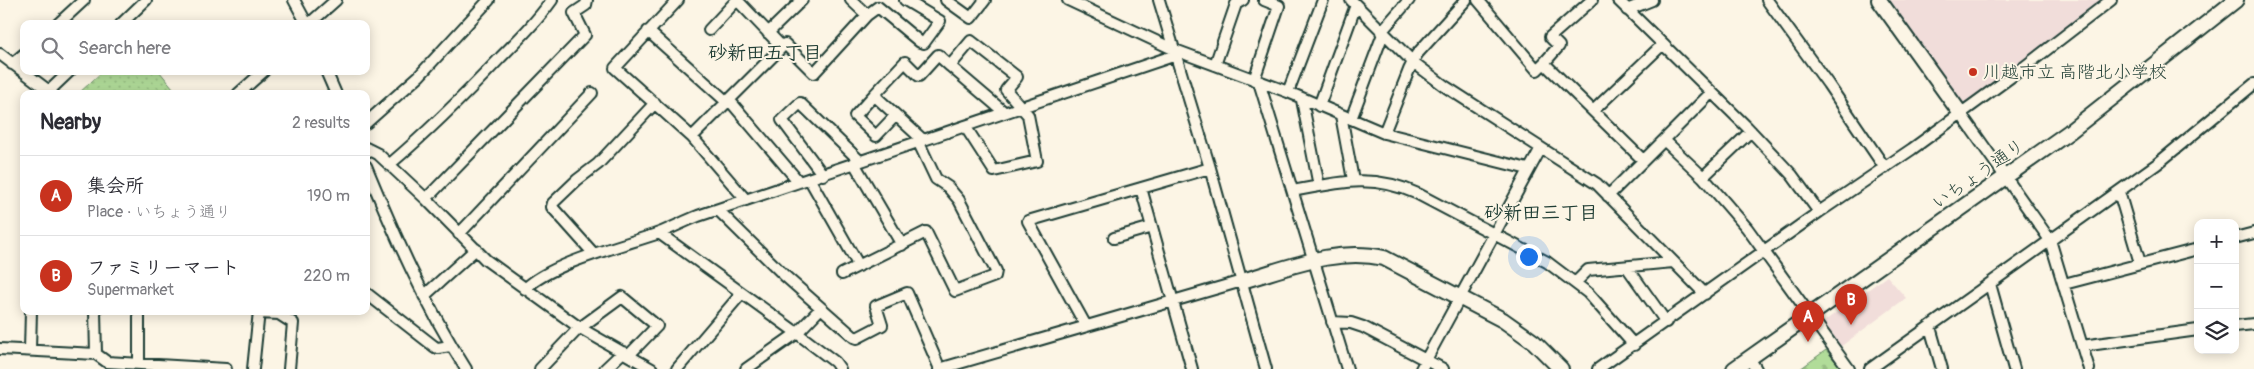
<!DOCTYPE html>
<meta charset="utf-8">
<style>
:root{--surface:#fff;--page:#f2f2f3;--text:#2b2b33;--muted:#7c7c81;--line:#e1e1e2;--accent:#c8321e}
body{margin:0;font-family:Pangolin,"Klee One",sans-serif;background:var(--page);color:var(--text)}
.controls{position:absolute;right:15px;bottom:15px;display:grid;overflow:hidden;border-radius:10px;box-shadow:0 2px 12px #0003}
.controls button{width:45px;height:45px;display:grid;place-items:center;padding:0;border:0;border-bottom:1px solid var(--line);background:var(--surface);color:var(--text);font:25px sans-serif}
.you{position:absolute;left:1528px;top:256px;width:18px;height:18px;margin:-12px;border:4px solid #fff;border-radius:50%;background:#1a73e8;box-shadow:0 0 0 8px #1a73e833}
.badge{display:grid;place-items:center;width:32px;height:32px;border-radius:50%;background:var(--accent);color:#fff;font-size:16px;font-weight:700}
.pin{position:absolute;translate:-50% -41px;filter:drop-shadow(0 1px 2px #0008)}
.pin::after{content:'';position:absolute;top:26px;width:18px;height:15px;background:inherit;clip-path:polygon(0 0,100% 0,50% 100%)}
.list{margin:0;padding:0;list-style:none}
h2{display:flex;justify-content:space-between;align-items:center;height:65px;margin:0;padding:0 20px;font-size:21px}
h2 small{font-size:16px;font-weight:400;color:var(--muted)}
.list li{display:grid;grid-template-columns:32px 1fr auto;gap:15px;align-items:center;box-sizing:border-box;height:80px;padding:0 20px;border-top:1px solid var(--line)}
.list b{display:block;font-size:19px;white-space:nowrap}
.list p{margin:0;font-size:16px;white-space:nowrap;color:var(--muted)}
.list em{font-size:16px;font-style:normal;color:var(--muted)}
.icon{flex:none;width:28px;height:28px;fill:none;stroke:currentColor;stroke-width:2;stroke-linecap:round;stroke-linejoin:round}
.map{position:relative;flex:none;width:2254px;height:369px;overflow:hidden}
.search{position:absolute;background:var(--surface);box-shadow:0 2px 12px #0003;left:20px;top:20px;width:350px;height:55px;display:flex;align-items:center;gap:12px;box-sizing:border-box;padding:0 18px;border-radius:10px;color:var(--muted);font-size:19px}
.panel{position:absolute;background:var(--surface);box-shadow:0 2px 12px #0003;left:20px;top:90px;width:350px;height:225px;border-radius:10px}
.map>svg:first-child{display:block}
.built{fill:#f1ddda}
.grass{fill:url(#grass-dots);stroke:#688c66}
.cemetery{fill:url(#cemetery-stones);stroke:#688c66}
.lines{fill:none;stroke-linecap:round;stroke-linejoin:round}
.street-casing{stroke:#1f3d34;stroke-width:14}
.secondary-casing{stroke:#1f3d34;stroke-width:18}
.street{stroke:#fcf5e5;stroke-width:10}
.secondary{stroke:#fcf5e5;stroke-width:14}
.poi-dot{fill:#c8321e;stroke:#fcf5e5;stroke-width:2}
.labels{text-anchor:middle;stroke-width:4;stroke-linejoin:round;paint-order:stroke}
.poi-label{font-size:18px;fill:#1f3d34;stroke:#fcf5e5;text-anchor:start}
.street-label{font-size:18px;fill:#1f3d34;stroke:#fcf5e5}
.neighbourhood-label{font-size:19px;font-weight:bold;fill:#1f3d34;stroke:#fcf5e5}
</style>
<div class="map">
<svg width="2254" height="369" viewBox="0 0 2254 369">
<defs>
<pattern id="grass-dots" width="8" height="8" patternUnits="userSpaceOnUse" patternTransform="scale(1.25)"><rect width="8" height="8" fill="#b1dc99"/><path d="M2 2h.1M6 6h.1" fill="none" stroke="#98be84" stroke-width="1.8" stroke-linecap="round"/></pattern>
<pattern id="cemetery-stones" width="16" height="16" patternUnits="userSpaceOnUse" patternTransform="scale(1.25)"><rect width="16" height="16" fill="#b1dc99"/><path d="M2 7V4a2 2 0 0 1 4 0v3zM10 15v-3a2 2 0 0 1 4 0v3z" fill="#98be84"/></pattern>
</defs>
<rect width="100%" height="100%" fill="#fcf5e5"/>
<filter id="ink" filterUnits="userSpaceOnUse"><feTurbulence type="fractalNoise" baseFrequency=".02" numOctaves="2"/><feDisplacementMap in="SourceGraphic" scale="10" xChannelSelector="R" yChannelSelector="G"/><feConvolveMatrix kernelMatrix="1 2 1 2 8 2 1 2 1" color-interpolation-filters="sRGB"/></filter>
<g filter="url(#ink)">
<path class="built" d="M1887 0H2102L2055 38 1961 106Z
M1887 276 1906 298 1840 347 1824 324 1826 320Z"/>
<path class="grass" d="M103 71H159L178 94H78Z"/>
<path class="cemetery" d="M1826 350 1842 369H1799H1800Z"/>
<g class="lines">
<defs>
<path id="street" d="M294 0 307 24
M678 0 615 68 692 137 746 200
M737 0 782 47
M851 0 867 15
M946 0 971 18 985 0
M1068 0 1175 50 1288 92 1384 133 1528 169
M1159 0 1210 168 1266 369
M1351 0 1413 62 1446 87 1597 184 1705 294
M1478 0 1537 70 1544 63 1643 160
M1618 0 1747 127 1792 175 1819 212
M1767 0 1828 84 1885 168
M1627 10 1652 0
M58 24 84 0
M121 24 146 0
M309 24 336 0
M709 30 737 0
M648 31 728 103
M1381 32 1409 0
M768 33 802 0
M0 54 53 94
M1544 63 1559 46 1550 37 1592 0
M12 64 24 54
M1215 65 1236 4 1243 0
M326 71 336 94
M1254 80 1279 6 1264 0
M1259 82 1347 369
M49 91 70 71
M1288 92 1323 0
M238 94 264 71
M874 95 855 116 876 136 896 115
M1302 100 1319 186
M730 101 799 182
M1319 106 1356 5
M1593 111 1662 45
M1961 114 2050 240 2089 369
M1341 115 1353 180
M1351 119 1383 34
M366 123 419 76 489 0
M965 126 994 171 1037 161 1028 115 1006 90 1017 77 971 41 950 66 1004 112
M1384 133 1409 70 1417 54 1466 0
M692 137 785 44 814 73 867 15 878 7 920 42 924 43 940 21 905 0
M923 140 874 95 905 62 919 76 938 55 950 66
M1664 140 1703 177 1747 228 1849 369
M366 148 378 154 426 199 486 260 580 328 652 369
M854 163 902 245
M390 164C429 131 465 95 501 57 519 39 537 21 552 0
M366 166C395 236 425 305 466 369
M823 175 782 120 800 103 860 161
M1703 177 1751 131
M810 180 859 266
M1141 188 1192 369
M1293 191C1339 182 1373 173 1418 194L1547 262 1588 293 1634 345
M2119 192 2140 263
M1608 196 1711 93
M426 199 585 35 574 13 586 5 587 0
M718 210 785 276 854 337 857 338 882 325 876 306 907 293 940 369
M659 233 797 333 835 362 840 369
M459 234 592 93
M1114 238 1152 227
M2235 238 2254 233
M594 254 552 207 553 203 577 180 598 164 655 103
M1627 267 1666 322
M842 274 926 232 955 291 995 276 996 271 959 200 948 187 936 179 918 141
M1575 283 1588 270 1673 262
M1990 284 2014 369
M2064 284 2198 249
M525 289C551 263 622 246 659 233 672 228 685 221 698 216L1176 55
M366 293 435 347 438 348 450 346
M424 296 476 249
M95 311 96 354
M259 313 279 314 293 323 289 369
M1332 322 1351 323 1363 327 1443 369
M1086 326 1028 221 1210 168
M2235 326 2254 324
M1930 327 1942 369
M2082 346 2198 330
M0 349 96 354 107 362 226 369
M30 350 31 311
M1749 358 1756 369
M139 363V311
M253 369 259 311
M540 369 577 330 622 297 657 326 629 355
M605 369 623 352
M677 369 741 294
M746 369 797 333 821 308
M939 369 1242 281
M1421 369 1541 148
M1598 369 1819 212 1912 149 2019 71 2111 0
M1870 369 2157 164 2254 84"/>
<path id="secondary" d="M1879 0 1961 114
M1242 281C1288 268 1336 247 1384 258L1503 320 1534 342 1561 369
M1734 369 2069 132 2236 0"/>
</defs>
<use href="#street" class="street-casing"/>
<use href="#secondary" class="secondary-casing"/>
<use href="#street" class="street"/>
<use href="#secondary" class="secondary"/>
</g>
</g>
<circle class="poi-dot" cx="1973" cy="72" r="5"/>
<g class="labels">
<g class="poi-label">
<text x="1983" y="78">川越市立 高階北小学校</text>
</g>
<g class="street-label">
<text transform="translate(1978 174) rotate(-35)" y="6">いちょう通り</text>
</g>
<g class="neighbourhood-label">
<text x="765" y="59">砂新田五丁目</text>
<text x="1541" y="219">砂新田三丁目</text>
</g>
</g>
</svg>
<div class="controls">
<button>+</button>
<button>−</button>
<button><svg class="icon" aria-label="layers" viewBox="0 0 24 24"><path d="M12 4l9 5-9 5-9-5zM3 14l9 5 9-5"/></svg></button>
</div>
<div class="you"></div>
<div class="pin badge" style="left:1808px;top:342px">A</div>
<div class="pin badge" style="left:1851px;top:325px">B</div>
<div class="search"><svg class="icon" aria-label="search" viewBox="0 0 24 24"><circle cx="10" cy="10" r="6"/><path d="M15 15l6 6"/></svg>Search here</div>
<section class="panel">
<h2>Nearby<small>2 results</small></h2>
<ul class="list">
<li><span class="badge">A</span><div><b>集会所</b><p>Place · いちょう通り</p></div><em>190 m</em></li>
<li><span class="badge">B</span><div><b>ファミリーマート</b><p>Supermarket</p></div><em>220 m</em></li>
</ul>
</section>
</div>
